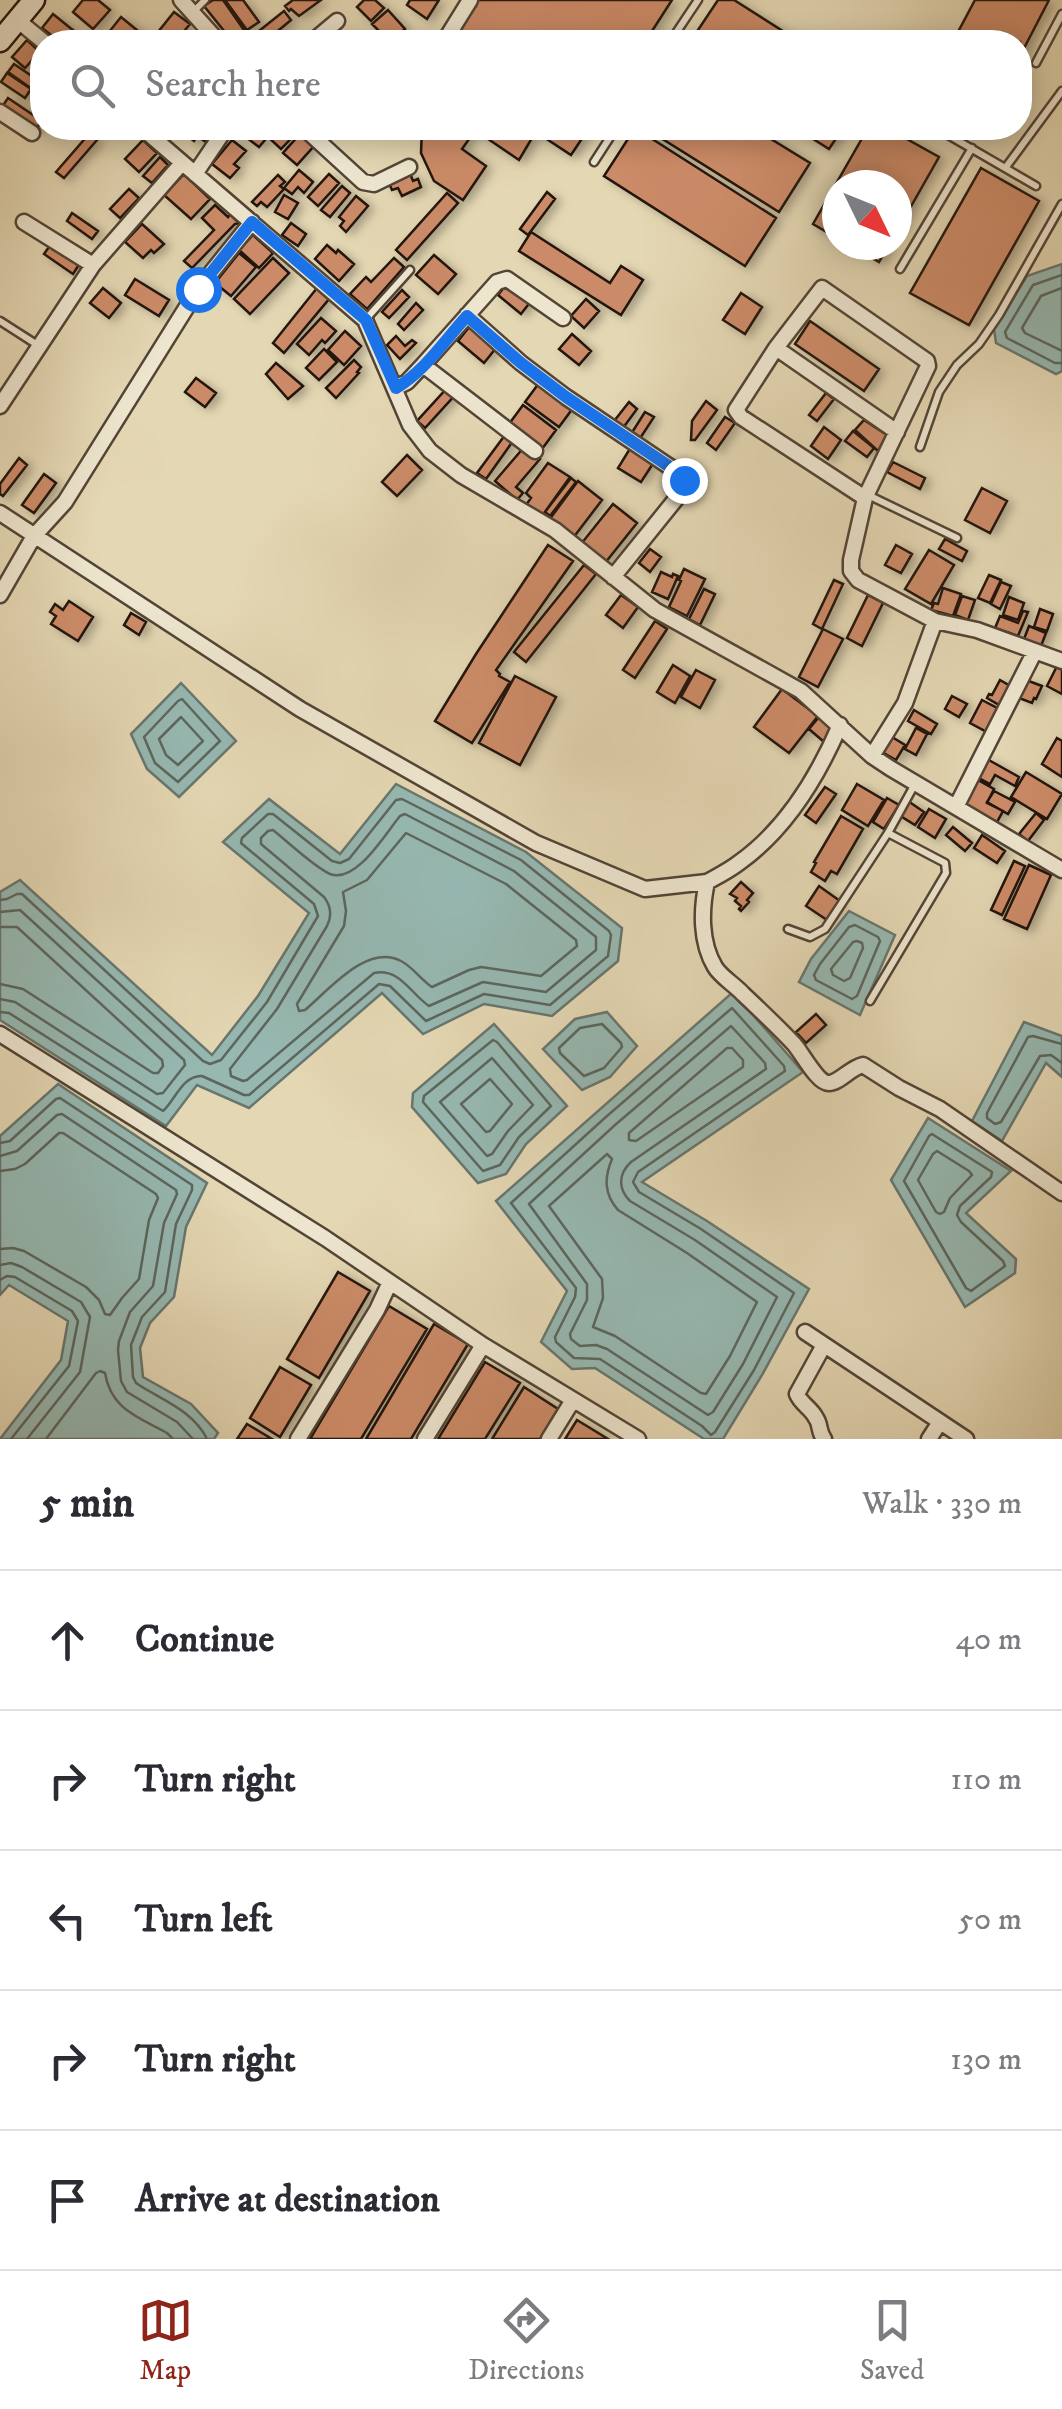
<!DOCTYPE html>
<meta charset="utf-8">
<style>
:root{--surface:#fff;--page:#f2f2f3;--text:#2b2b33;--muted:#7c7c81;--line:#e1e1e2;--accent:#8f2418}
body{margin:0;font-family:"IM FELL DW Pica",serif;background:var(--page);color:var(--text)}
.compass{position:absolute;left:822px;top:170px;width:90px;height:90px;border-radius:50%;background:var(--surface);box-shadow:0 5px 25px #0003;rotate:133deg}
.stop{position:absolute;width:30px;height:30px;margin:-22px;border:8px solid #1a73e8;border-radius:50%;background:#fff}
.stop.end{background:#1a73e8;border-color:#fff;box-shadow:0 2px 10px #0008}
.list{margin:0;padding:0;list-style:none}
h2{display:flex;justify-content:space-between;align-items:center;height:130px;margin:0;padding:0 40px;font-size:42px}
h2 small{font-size:32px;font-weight:400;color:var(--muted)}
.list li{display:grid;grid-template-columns:65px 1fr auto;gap:30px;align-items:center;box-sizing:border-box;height:140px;padding:0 40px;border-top:2px solid var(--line)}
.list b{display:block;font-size:38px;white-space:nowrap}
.list em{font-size:32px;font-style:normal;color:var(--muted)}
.icon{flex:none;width:55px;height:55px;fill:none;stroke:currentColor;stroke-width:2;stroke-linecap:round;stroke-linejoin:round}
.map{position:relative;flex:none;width:1062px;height:1439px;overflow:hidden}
.search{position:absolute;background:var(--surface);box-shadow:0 5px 25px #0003;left:30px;right:30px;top:30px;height:110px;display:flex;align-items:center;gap:25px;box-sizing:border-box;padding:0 35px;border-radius:40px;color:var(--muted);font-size:38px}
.sheet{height:830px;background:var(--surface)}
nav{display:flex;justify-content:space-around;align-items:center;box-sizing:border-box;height:140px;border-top:2px solid var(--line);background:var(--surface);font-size:28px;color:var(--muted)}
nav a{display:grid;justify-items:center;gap:5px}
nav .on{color:var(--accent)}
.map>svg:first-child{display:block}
.water{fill:#96b8b1;stroke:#68766f;stroke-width:2.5}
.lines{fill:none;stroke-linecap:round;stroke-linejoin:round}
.shore{stroke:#5c665e;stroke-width:2.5}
.building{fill:#cc8b67;stroke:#23130c;stroke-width:2.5;filter:url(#shadow)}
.lane-casing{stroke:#534436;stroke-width:11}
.street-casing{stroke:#534436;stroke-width:19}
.secondary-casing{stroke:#23130c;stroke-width:25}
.lane{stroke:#ede5ce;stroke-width:6}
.street{stroke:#ede5ce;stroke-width:14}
.secondary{stroke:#ede5ce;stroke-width:20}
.route{stroke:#1a73e8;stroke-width:12}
</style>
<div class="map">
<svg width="1062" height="1439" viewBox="0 0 1062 1439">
<defs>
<filter id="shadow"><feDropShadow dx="5.5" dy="3" stdDeviation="5" flood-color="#0004"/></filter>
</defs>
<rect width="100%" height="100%" fill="#e4d7b3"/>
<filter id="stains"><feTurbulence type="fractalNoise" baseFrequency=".002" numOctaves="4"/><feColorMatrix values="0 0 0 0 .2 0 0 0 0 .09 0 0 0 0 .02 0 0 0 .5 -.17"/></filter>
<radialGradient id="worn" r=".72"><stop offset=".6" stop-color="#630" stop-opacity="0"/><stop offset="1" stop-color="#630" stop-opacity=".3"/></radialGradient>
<path class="water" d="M1062 264V371L1056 374 996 343 994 329 1027 276Z
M181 683 236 741 179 797 147 769 131 734Z
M396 784 526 852 622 928 618 961 552 1016 484 1004 423 1034 382 993 249 1108 197 1085 166 1126 0 1020V892L20 880 212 1055 258 996 309 913 223 842 269 799 340 854Z
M849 911 895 935 860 1015 799 982 811 959Z
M733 992 803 1072 642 1182 707 1221 809 1289 762 1375 723 1439H704L595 1368 572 1369 541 1342 567 1291 496 1201Z
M607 1012 637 1046 610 1077 582 1090 543 1049 575 1019Z
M1024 1022 1062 1036V1077L1046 1063 1002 1141 972 1121Z
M494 1024 567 1106 526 1144 506 1174 478 1183 412 1107 413 1093Z
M58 1084 207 1183 186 1227 174 1297 150 1323 140 1348 143 1377 191 1404 218 1433 214 1439H0L61 1360 68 1321 9 1285 0 1295V1136Z
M928 1118 1011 1171 966 1213 1016 1259 1015 1273 965 1307 891 1180Z"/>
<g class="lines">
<path class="shore" d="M1062 275 1033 285 1005 332 1007 338 1055 363H1062
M1062 288 1041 296 1022 328 1025 333 1062 351
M182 699 220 741 178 782 155 763 144 737 178 701Z
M181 717 203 741 178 765 166 755 159 739Z
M405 814 514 871 596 937V950L546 992 483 982 429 1006C410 993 400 968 374 973L247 1080 243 1081 231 1076 230 1069 277 1009 327 926C332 916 331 906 324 897L261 844V838L268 831 273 830C288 842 314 867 330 874 356 884 385 834 400 816Z
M406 833 506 884 576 940 577 946 541 976 481 967 469 970 432 987C421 980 413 967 401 961 367 943 329 990 305 1010L299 1011 297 1004 344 926 346 911 343 892 367 880Z
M0 900 7 899 17 894H22L203 1061 210 1064 221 1060 267 1002 318 916 314 904 241 843 242 838 268 814H273L332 861 340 863 349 859 396 800 402 799 521 860 609 931 611 935 608 956 550 1005 484 994 426 1021 390 986 379 984 249 1095H244L202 1076C183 1075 175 1100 163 1111L9 1013 0 1012
M0 912 20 910 184 1060 185 1065 163 1093 157 1094 15 1002 0 999
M855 925 878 937 880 941 857 996 852 999 816 980 814 975 820 964 849 927Z
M0 927H17L162 1060 163 1066 158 1073H153L23 989 0 984
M857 941 862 943 863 948 850 978 844 981 833 975 831 969 853 942Z
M732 1008 784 1066 785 1071 638 1172 633 1182 639 1192 701 1229 794 1293 754 1370 715 1432 711 1435 702 1426 600 1359 574 1358 556 1342 555 1337 575 1297 576 1288 511 1203 607 1116Z
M602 1024 621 1043 622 1047 604 1068 584 1076 560 1053 559 1048 580 1028Z
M731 1026 765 1063 766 1069 631 1162C618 1174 618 1189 630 1201L695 1240 777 1297 743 1364 713 1412 708 1415 607 1349 596 1345 580 1346 571 1339 570 1334 587 1300V1284L529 1204 615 1125Z
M493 1040 497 1042 551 1106 519 1137 500 1165 483 1171 423 1102 424 1096Z
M1062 1044 1033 1036 1028 1037 987 1113V1118L995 1124 1001 1122 1040 1056 1051 1055 1062 1063
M727 1048H732L743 1060V1067L636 1141 629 1140V1133Z
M492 1058 533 1105 508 1131 492 1154 487 1156 440 1102Z
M490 1079 512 1104 490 1131 486 1132 461 1104Z
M932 1134 992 1172 991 1177 960 1206 957 1215 961 1222 1003 1261 1005 1266 971 1291 966 1288 904 1181 929 1136Z
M0 1143 10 1141 56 1099 60 1098 192 1185V1190L176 1224 165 1292 142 1317 131 1345 133 1377 136 1383C161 1400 193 1410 207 1439
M937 1151 969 1171 972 1175 950 1198 944 1212 940 1214 936 1212 918 1180 933 1154Z
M607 1154 612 1159C604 1178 604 1194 618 1210L687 1253 757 1302 730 1356 706 1394 701 1393 615 1336 593 1327 603 1298 602 1279 549 1206Z
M0 1156 17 1151 57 1115 62 1114 176 1190 177 1194 164 1223 153 1286 130 1312 119 1341 118 1350 121 1381 127 1392 177 1422 193 1439
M0 1171 15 1169 25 1164 59 1133H63L156 1194 158 1198 149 1220 139 1279 122 1298 110 1315 105 1314 99 1300 86 1287 24 1251 13 1248 0 1249
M0 1265 11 1263 22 1267 81 1302 90 1317 80 1372 27 1439
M0 1280 7 1276 15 1277 72 1311 78 1321 69 1366 11 1439
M46 1439 96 1373 100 1371 105 1373C111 1410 139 1417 167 1433L173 1439"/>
</g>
<path class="building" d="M83 0H98L110 10 93 29 73 12Z
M213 0H223L246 33 233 42 204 6Z
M225 0H243L259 22 247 30Z
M293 0H321L299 16 291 9 289 11 285 6Z
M364 0H375L384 8 371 21 357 7Z
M410 0H439L427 19 407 5Z
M475 0H672L645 42H452L476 6 473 3Z
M718 0H734L800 42H690Z
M975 0H1049L1020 56V42H977L958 32Z
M388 10 405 29 390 42 372 24Z
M284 11 291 20 267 40 259 31Z
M174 12 190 24 175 42H168L164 39 161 42H150Z
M53 14 74 31 65 42H60L42 28Z
M121 17 138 31 129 42H111L105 37Z
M27 40 42 54V63L35 57 25 68 12 57Z
M14 64 42 83V96L8 72Z
M7 73 31 89 25 98 1 82Z
M8 98 42 121 36 129 2 107Z
M197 128H219L209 144 197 136 194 141 190 138Z
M234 128H250L265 140 259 147Z
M275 128H294L298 131 281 149 267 136Z
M422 128H430L438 132 441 128H466L474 132 462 149 486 166 463 200 434 181 421 153Z
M472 128H526L535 133 519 160Z
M530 128H589L571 155Z
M635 128 776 218 745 266 604 176Z
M645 128H753L810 163 779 212Z
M796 128H843L829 149Z
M868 128H887L939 157 897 231V185H837V238L813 224Z
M89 134 97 140 64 178 56 172Z
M300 134 314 146 297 165 283 153Z
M143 140 157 153 139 172 125 159Z
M232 140 246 151 234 164 239 168 230 178 212 164Z
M160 157 168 165 152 183 143 176Z
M981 168 1039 201 969 325 910 293Z
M299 170 313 182 304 193 298 187 292 194 284 188Z
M409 171 413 181 418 179 421 187 402 196 398 188 392 190 388 181Z
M184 174 210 199 191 219 164 195Z
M329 174 339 183 318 206 308 197Z
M278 175 285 182 280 186 284 189 267 207 261 202 257 206 252 202Z
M342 186 350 193 330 217 321 210Z
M129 189 139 198 120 218 110 209Z
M547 192 555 199 528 235 520 229Z
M447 193 458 203 407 260 396 250Z
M284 195 298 203 288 219 275 212Z
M356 196 368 206 346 232 340 226 344 221 339 217Z
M215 205 228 217 230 214 239 223 235 224 192 268 184 261 214 230 202 218Z
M72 213 98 231 92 239 67 221Z
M291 223 306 234 298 246 282 235Z
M142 224 164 244 154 253 151 250 143 258 125 242Z
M531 232 610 283 621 266 643 280 621 315 519 251Z
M253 235 273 253 259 268 239 250Z
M51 244 80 263 73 274 44 254Z
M327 245 336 253 338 250 354 264 339 281 315 259Z
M850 245H889L879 262Z
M239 253 256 267 231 296 215 283Z
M434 255 456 274 438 294 416 275Z
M273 258 289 273 250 314 234 299Z
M394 258 404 267 367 309 350 294 366 277 371 282Z
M135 279 169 300 159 316 125 295Z
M508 282 531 301 521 314 498 295Z
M103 288 121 303 109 318 90 303Z
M317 288 329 299 284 353 273 343Z
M402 290 409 297 389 318 382 312Z
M741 293 762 307 745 334 723 320Z
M586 299 599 311 584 328 571 316Z
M416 303 423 310 404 330 398 324Z
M321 318 336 331 325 343 322 340 309 355 297 344Z
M810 321 879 369 864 391 795 344Z
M470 326 496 348 484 363 458 341Z
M345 331 361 346 344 365 328 350Z
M572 334 591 351 579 365 559 349Z
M396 336 405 346 412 340 416 343 400 359 387 345Z
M324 349 337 362 319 380 306 368Z
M354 360 361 367 357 372 359 373 336 398 326 388Z
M276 363 303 386 288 399 266 374Z
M196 378 216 393 205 407 185 392Z
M539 383 573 408 559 427 525 402Z
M448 387 456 394 425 428 417 421Z
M826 393 834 399 817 421 809 415Z
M706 401 717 410 695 440H691L692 421Z
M629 402 637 409 620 432 611 425Z
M523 405 556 430 542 449 509 424Z
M645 412 654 417 639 440 631 434Z
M725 417 735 423 716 450 707 443Z
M864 420 887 435 878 451 855 430Z
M824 427 841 440 828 459 811 446Z
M853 431 874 448 867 457 845 441Z
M505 435 513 441 486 479 477 473Z
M525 446 540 459 516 487 523 493 517 500 495 481Z
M631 447 654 462 641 482 618 468Z
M407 455 422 470 397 496 382 482Z
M19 458 27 465 3 496 0 494V484Z
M893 462 925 478 920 489 887 472Z
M548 463 570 477 542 516 526 505 531 498 526 493Z
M44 474 56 483 34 513 22 505Z
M571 478 576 482 550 516 545 512Z
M578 481 602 500 573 538 549 520Z
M982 488 1007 501 990 533 965 520Z
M613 504 637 523 605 563 581 544Z
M945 539 967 551 962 561 939 549Z
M548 545 573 561 496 670 500 674 499 676 510 682 472 743 435 721 476 654Z
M896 545 912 554 901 573 885 565Z
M650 549 661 557 650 572 639 563Z
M929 550 954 565 931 604 905 589Z
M584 565 596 574 526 662 514 652Z
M684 569 705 579 687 616 669 607 681 581 679 580Z
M661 572 672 577 673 574 678 576 668 599 652 592Z
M989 575 1001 580 990 603 978 598Z
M834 580 843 584 822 629 813 624Z
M1001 582 1011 586 1000 609 991 604Z
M943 588 961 594 953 616 931 610 934 603 938 604Z
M704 589 715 594 700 625 689 619Z
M621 595 638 607 623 628 606 615Z
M868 595 883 603 862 646 847 638Z
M962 596 975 600 968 620 955 615Z
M1009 597 1024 603 1018 620 1003 615Z
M69 601 93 617 78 641 51 624 56 616 50 612 55 604 63 610Z
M1040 609 1053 614 1047 631 1034 627Z
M1023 611 1028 612 1018 636 995 628 1000 616 1018 623Z
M131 613 146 622 139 635 124 625Z
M655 621 667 629 635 678 623 670Z
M1029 626 1046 633 1041 646 1024 639Z
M823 629 843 639 818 687 799 677Z
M1059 662 1062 664V694L1047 686Z
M673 665 690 676 675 703 657 692Z
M696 670 715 680 700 708 681 697Z
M515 676 556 697 520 765 479 743Z
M1000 680 1012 687 1001 706 987 698 989 694 992 695Z
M1026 680 1042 686 1036 699 1034 698 1032 703 1019 698Z
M782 689 818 716 789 753 754 727Z
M952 696 967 704 959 717 945 709Z
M982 700 999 709 987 732 970 723Z
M914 710 937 724 931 734 908 721Z
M819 717 834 729 824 742 809 729Z
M916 728 927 734 916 755 905 749Z
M892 737 905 745 896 760 882 752Z
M1057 738 1062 741V777L1042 764Z
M987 759 1019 777 1015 786 995 775 990 784 977 777Z
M1026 772 1062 794 1047 819 1011 797Z
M976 779 994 789 987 803 1003 811 997 822 963 804Z
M857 784 884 800 868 826 842 810Z
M825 787 836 794 816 823 805 815Z
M994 791 1015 802 1008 814 987 802Z
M887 798 899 805 884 829 873 822Z
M908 801 924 812 915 825 899 815Z
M929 809 946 819 935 838 918 827Z
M1036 813 1044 820 1028 841 1019 834Z
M841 816 863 829 837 874 831 871 825 881 811 872 816 863 814 862Z
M953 827 972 843 965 851 946 835Z
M982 835 1005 851 997 863 974 848Z
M1014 861 1025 866 1002 915 991 910Z
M1029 865 1051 875 1027 929 1004 919Z
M741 882 753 893 747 900 749 902 741 911 739 909 741 906 735 901 737 898 730 894Z
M819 886 840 901 827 920 806 906Z
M816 1014 826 1025 806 1043 796 1032Z
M338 1272 370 1291 319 1378 287 1359Z
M389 1306 427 1329 361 1439H310Z
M434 1324 468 1344 411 1439H366Z
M485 1362 520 1383 485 1439H438Z
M280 1367 311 1385 280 1437 250 1418Z
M524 1387 558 1409 540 1439H492Z
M577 1420 608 1439H565Z
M247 1424 272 1439H237Z"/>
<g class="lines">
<defs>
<path id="lane" d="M193 12 205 0
M670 42 698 0
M1036 63 1062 14
M936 128 1036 186
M594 162 616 128
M1006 167 1062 91
M900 269 972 148
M366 319 410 270
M0 321 39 346
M920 447 939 392 957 365 979 344 999 315 1062 204
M868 495 957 538
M788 929 810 937 825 929 888 833 915 784
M870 1001 946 873 945 863 888 833"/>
<path id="street" d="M181 0 219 42
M16 19 44 42
M312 42 337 21
M444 42 470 0
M0 112 32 133
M142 128 365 320 410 425 430 451 461 475 555 530 655 610 801 691 872 756 890 768 1062 870
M304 128 363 182 374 184 409 167
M195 174 226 128
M24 222 93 265
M467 315 521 363 566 397 679 473 685 480 684 489 613 577
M776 348 897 432
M423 365 535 451
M395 388 407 382 423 365 497 282 507 279 563 318
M0 406 93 265 182 163
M865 498 741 417 736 410 776 348 822 288 927 361 928 366 865 498 851 560V571L858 580 935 621 977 630 1062 661
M0 513 300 709 536 843 645 889 707 882
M0 595 34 536 65 502 198 289 252 222
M840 725C818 776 786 829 740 862 730 870 718 876 707 882 701 909 700 942 715 967 721 977 735 985 743 994 760 1010 778 1027 794 1044 802 1053 818 1084 829 1083 839 1083 850 1068 863 1065L899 1088 940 1109 1062 1193
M872 756 905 703 935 621
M956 807 1035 651
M0 1034 325 1238 390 1282
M805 1332 966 1439
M298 1439 377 1310 390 1282 483 1345 638 1439
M425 1439 483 1345
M549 1439 573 1400
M824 1439C818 1431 821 1425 816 1418 811 1408 801 1404 797 1394L824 1345
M929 1439 940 1422"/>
<path id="secondary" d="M0 41 34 0"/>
</defs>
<use href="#lane" class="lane-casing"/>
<use href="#street" class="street-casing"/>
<use href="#secondary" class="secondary-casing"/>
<use href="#lane" class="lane"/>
<use href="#street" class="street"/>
<use href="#secondary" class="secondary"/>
</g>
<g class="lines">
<path class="route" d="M198 289 252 222 366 320 396 388C424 372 445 340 467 316L521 363 566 397 679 473 684 480"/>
</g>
<rect width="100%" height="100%" filter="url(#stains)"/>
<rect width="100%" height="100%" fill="url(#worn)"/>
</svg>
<svg class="compass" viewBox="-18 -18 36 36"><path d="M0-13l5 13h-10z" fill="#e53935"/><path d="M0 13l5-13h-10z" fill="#7c7c81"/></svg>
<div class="stop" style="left:198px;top:289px"></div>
<div class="stop end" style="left:684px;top:480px"></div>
<div class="search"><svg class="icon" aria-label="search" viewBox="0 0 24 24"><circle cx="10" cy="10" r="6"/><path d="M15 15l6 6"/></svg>Search here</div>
</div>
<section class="sheet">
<h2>5 min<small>Walk · 330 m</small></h2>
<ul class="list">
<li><svg class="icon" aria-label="ahead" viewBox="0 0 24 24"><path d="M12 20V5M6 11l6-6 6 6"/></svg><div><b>Continue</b></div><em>40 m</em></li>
<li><svg class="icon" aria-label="right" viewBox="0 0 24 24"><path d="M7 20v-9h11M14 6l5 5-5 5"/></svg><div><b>Turn right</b></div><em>110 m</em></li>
<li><svg class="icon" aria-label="left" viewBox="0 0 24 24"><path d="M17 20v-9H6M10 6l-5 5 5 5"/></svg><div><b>Turn left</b></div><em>50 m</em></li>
<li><svg class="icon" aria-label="right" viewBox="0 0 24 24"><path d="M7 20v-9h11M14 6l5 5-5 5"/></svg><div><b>Turn right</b></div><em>130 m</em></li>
<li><svg class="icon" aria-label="arrive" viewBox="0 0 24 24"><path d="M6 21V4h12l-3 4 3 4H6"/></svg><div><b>Arrive at destination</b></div></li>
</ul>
</section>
<nav>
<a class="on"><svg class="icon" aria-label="map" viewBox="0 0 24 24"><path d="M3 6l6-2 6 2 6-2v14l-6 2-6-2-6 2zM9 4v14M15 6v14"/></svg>Map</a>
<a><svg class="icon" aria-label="directions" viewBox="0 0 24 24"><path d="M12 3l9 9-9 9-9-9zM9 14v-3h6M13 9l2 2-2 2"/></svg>Directions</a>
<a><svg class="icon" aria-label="saved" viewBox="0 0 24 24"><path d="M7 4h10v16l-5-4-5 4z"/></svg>Saved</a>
</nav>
